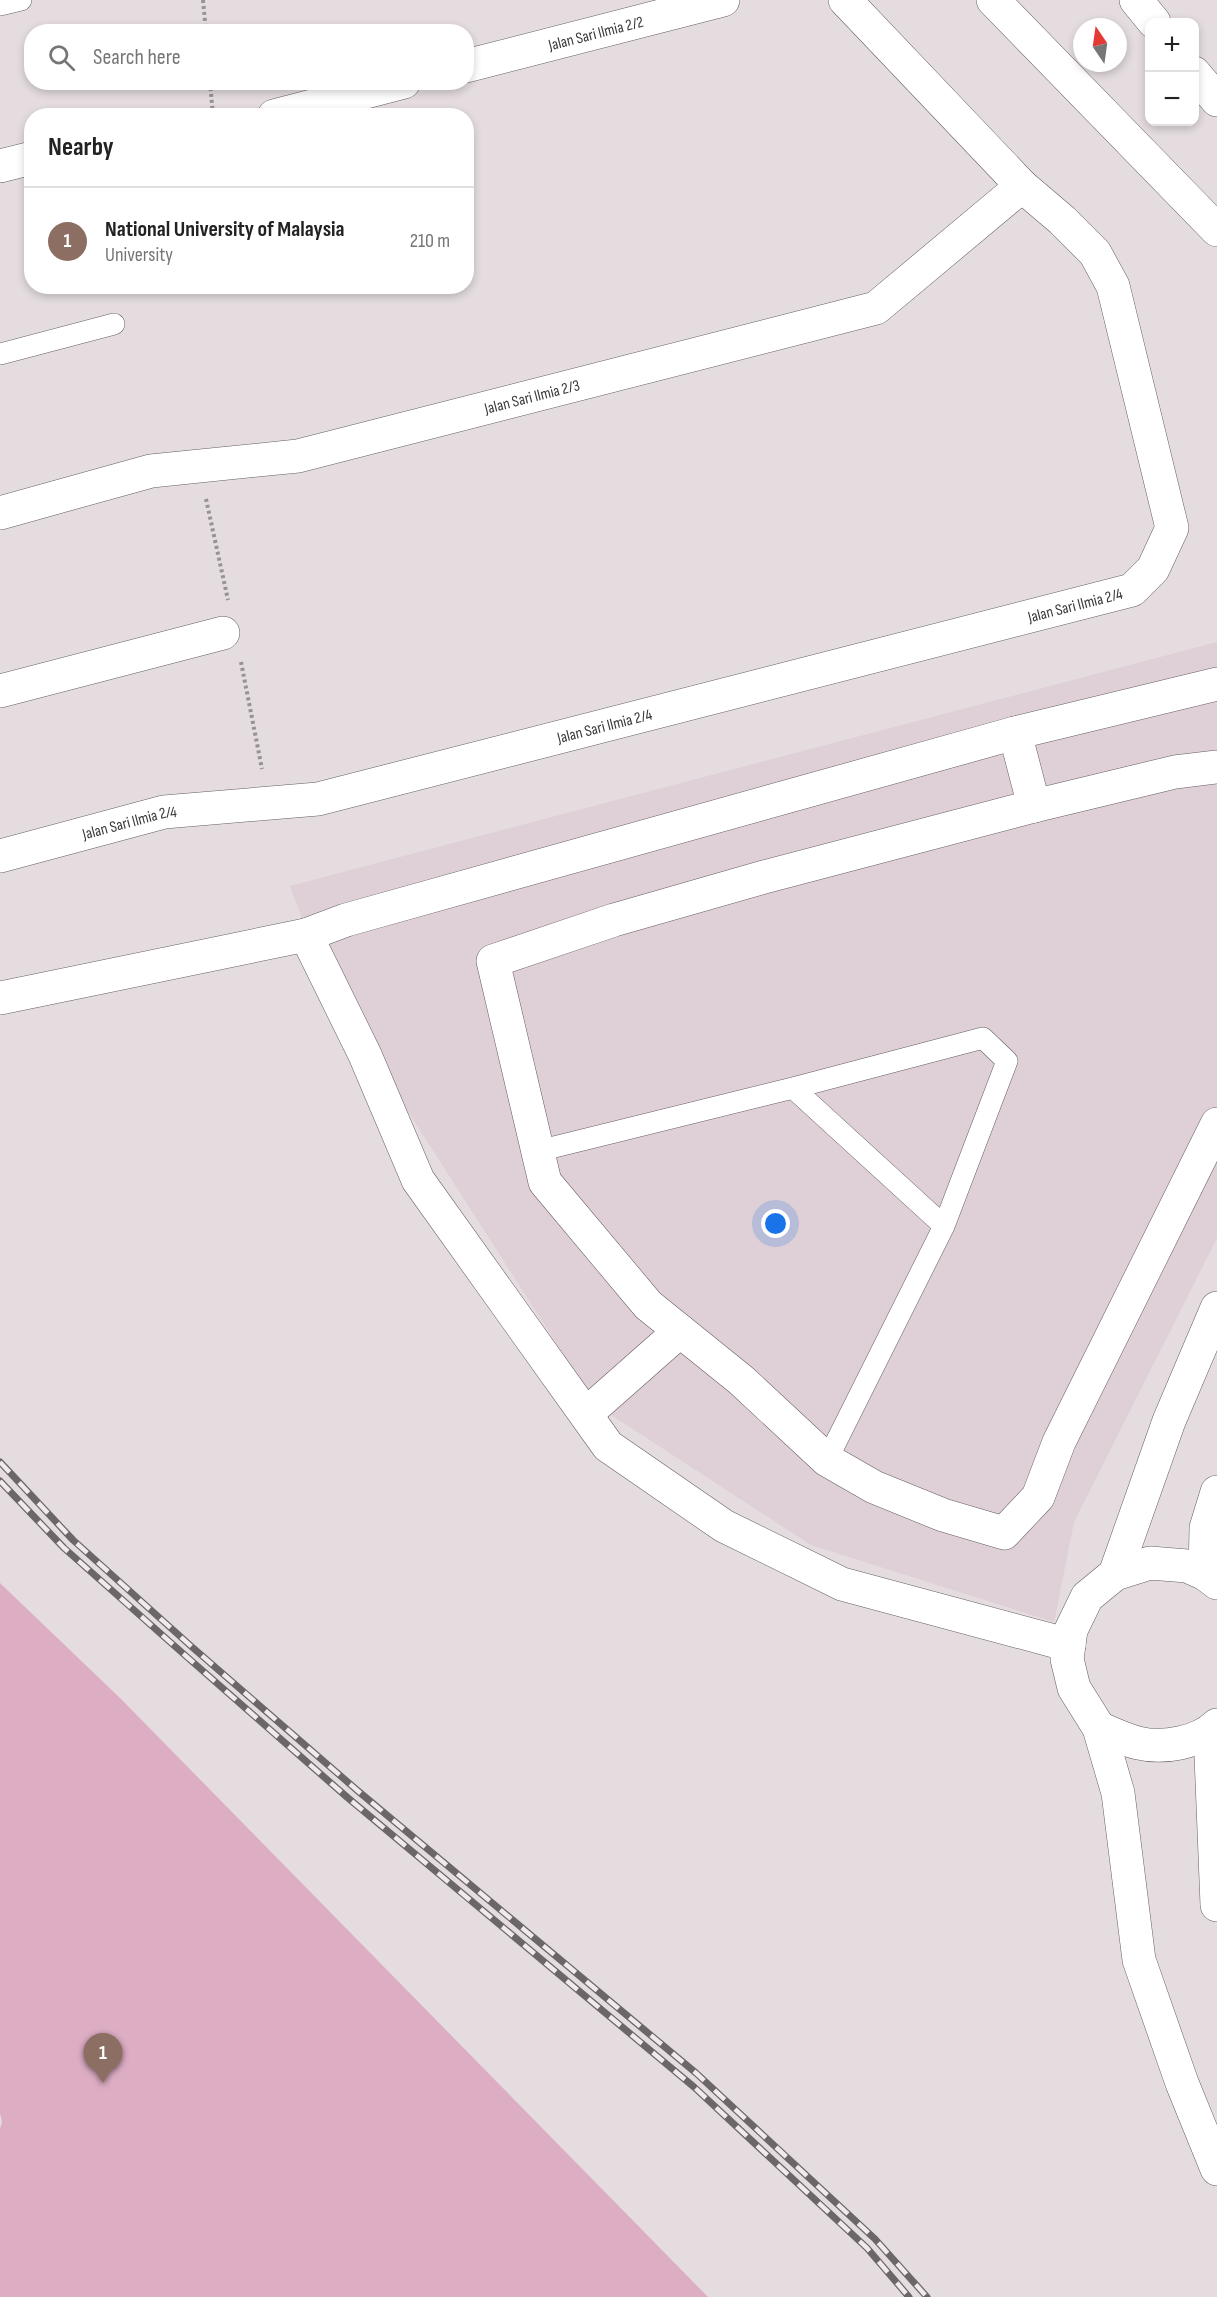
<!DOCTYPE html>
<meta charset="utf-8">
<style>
:root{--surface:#fff;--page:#f2f2f2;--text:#222;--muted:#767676;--line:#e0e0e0;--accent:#db2777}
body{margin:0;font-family:"Sofia Sans Condensed",sans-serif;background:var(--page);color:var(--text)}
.controls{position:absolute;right:18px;top:18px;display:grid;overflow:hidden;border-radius:12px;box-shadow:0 3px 9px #0003}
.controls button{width:54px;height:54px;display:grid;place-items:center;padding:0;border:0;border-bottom:2px solid var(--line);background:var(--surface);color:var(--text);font:30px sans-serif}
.compass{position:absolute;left:1073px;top:18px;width:54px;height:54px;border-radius:50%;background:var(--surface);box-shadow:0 3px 9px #0003;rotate:347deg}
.you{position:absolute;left:776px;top:1224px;width:21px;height:21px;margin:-15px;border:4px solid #fff;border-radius:50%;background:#1a73e8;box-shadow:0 0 0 9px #1a73e833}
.badge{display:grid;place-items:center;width:39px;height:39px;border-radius:50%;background:var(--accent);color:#fff;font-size:20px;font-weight:700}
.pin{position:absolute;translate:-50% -50px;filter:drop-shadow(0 2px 3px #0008)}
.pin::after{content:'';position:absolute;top:32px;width:21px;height:18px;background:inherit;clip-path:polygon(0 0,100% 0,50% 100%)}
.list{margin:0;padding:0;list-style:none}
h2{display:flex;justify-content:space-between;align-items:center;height:78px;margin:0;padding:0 24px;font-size:26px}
h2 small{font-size:20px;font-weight:400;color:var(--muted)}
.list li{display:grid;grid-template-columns:39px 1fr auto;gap:18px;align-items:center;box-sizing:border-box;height:108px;padding:0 24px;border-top:2px solid var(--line)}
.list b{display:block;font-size:22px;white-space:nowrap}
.list p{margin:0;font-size:20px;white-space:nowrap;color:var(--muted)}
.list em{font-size:20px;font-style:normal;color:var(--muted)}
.icon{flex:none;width:33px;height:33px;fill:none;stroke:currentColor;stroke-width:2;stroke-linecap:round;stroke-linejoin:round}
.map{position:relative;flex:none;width:1217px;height:2297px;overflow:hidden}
.search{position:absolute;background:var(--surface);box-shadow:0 3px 9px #0003;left:24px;top:24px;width:450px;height:66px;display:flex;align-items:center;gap:15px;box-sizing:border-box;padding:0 21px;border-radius:24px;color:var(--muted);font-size:22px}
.panel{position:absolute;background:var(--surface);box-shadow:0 3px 9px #0003;left:24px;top:108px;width:450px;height:186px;border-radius:24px}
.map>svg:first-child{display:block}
.built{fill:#dfcfd6}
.green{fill:#ddadc4}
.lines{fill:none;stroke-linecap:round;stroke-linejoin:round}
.service-casing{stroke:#655e62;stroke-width:22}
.minor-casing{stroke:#655e62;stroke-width:34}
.tertiary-casing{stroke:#655e62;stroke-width:34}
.path{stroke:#979294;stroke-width:4;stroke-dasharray:3 3;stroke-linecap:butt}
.service{stroke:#fff;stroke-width:21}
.minor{stroke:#fff;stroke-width:33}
.tertiary{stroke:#fff;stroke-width:33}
.rail-casing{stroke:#6b6769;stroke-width:7}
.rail{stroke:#f1e9ec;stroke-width:4.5;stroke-dasharray:14;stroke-linecap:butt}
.labels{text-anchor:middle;stroke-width:4.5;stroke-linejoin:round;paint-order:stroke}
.street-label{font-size:16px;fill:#3c393b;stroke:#f1e9ec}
</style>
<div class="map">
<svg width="1217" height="2297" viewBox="0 0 1217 2297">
<rect width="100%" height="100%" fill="#e4dcdf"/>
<path class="built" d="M1217 642V1238L1074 1522 1054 1622 811 1545 596 1405 343 1010 315 953 290 886Z"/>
<path class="green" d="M0 1583 121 1699 708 2297H0V2129L2 2122 0 2113Z"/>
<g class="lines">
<defs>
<path id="service" d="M0 5 21 0
M0 354 114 324
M793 1088 944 1226
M538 1151 793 1088 983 1038 1007 1061 944 1226 827 1460"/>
<g id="minor">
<path id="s1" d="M466 66 723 0"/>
<path d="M274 116 404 82"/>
<path d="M0 166 32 158"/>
<path id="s2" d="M0 513 151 471 298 456 876 308 1022 186"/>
<path d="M0 691 223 633"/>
<path d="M1015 733 1034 806"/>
<path d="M1217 767 1175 772 1034 806 764 877 614 920 493 961 545 1182 648 1305 741 1380 827 1460 874 1487 943 1515 1004 1533 1038 1497 1059 1442 1217 1124"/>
<path id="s3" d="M0 856 164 812 318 799 1132 590 1153 569 1172 528 1113 286 1095 253 1062 220 1022 186 845 0"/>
<path d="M0 998 306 935"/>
<path d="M586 1414 680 1331"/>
<path d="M1115 1574 1169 1421 1217 1308"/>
<path d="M1205 1574 1206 1528 1217 1492"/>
<path d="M1217 1583 1205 1574 1187 1566 1150 1563 1115 1574 1087 1597 1071 1630 1067 1659 1074 1688 1099 1728 1118 1793 1139 1960 1182 2083 1217 2169"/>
<path d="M1069 1645 842 1584 724 1526 608 1446 418 1180 365 1055 306 935 346 920 1015 733 1217 684"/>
<path d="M1099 1728C1111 1733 1125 1740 1138 1743 1163 1749 1198 1743 1217 1725"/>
<path d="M1210 1731 1217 1905"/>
</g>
<path id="tertiary" d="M993 0 1217 230
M1136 0 1154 22
M1194 73 1217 100"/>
</defs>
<use href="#service" class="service-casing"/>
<use href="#minor" class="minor-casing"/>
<use href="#tertiary" class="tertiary-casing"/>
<path class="path" d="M203 0 206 32
M210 82 213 116
M206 499 228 600
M241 662 262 769"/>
<use href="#service" class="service"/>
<use href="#minor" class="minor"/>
<use href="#tertiary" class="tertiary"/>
<defs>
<path id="rail" d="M0 1462 73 1540 192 1647 358 1791 696 2073 875 2239 927 2297
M0 1481 64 1548 187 1657 348 1798 694 2087 867 2248 909 2297"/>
</defs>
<use href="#rail" class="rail-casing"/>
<use href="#rail" class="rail"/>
</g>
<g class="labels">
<g class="street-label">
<text dy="6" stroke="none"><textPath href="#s1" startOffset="134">Jalan Sari Ilmia 2/2</textPath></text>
<text dy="6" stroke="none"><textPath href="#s2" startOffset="546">Jalan Sari Ilmia 2/3</textPath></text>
<text dy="6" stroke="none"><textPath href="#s3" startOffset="1106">Jalan Sari Ilmia 2/4</textPath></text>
<text dy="6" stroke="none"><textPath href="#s3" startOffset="620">Jalan Sari Ilmia 2/4</textPath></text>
<text dy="6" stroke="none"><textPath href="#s3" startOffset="134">Jalan Sari Ilmia 2/4</textPath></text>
</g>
</g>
</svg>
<div class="controls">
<button>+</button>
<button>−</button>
</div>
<svg class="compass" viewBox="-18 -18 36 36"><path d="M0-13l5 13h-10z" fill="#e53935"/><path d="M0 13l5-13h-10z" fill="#767676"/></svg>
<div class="you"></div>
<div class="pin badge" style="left:103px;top:2083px;background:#8d6e63">1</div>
<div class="search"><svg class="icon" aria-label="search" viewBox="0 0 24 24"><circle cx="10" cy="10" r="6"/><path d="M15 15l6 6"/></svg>Search here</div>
<section class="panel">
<h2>Nearby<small></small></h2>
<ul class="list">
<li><span class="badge" style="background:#8d6e63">1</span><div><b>National University of Malaysia</b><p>University</p></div><em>210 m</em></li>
</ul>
</section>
</div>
